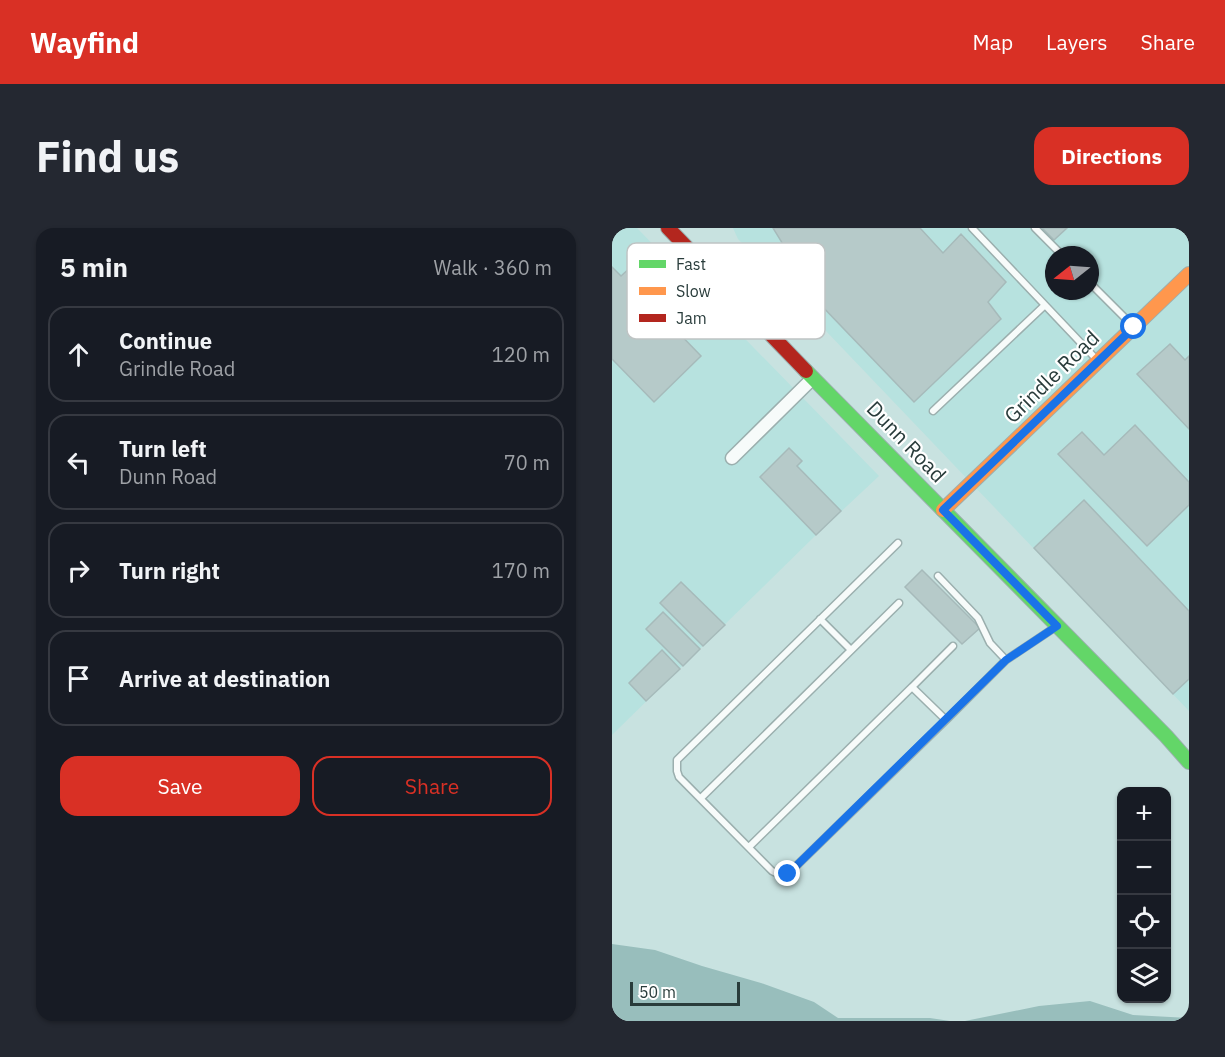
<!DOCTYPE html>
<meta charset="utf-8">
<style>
:root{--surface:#171b24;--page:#242831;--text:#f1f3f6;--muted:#9ea1a6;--line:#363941;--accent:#d93025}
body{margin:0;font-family:"IBM Plex Sans",sans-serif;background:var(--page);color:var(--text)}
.controls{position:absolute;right:18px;bottom:18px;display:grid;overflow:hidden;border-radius:12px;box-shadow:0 2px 4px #0004}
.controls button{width:54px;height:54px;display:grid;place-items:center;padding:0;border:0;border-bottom:2px solid var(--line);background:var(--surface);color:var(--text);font:30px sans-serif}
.compass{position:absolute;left:433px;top:18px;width:54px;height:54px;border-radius:50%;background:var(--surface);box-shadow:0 2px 4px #0004;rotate:253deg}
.scale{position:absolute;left:18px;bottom:15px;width:110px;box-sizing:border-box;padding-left:6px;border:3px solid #293c3b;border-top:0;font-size:16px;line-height:21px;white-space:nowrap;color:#293c3b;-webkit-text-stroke:4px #fff;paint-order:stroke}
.stop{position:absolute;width:18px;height:18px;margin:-14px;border:4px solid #1a73e8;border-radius:50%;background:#fff}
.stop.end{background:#1a73e8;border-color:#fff;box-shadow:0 2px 6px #0008}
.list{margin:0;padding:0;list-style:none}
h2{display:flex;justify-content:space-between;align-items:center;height:78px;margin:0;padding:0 24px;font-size:26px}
h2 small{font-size:20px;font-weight:400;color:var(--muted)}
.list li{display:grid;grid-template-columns:39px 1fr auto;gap:18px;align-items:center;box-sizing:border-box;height:96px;margin:0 12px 12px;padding:0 12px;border:2px solid var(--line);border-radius:18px}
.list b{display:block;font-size:22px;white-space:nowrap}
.list p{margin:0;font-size:20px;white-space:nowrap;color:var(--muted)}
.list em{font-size:20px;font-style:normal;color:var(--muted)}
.actions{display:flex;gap:12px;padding:18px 24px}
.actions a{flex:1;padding:14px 0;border:2px solid var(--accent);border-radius:18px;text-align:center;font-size:21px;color:var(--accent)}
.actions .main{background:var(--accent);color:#fff}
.icon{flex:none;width:33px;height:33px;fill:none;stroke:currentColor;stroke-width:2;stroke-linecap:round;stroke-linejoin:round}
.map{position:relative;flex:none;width:577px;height:793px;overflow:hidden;border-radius:18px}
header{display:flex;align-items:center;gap:36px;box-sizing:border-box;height:84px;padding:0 30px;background:var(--accent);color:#fff}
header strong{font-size:28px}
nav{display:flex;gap:33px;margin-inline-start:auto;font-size:21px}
.intro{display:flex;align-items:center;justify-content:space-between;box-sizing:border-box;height:144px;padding:0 36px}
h1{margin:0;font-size:42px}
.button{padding:15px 27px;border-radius:18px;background:var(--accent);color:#fff;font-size:21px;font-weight:700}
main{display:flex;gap:36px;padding:0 36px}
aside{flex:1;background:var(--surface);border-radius:18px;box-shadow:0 2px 4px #0004}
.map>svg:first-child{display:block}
.built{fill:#b7e2df;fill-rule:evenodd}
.water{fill:#98bebc}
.building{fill:#b6cac9;stroke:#a6baba;stroke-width:1.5}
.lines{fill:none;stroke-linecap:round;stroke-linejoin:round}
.lane-casing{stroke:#9bafae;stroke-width:9}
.street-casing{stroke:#9bafae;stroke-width:15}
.fast-casing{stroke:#9bafae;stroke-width:16}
.slow-casing{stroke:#9bafae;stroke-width:16}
.jam-casing{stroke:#9bafae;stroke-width:16}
.lane{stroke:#f7fbfa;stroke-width:6}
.street{stroke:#f7fbfa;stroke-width:12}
.fast{stroke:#63d668;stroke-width:14}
.slow{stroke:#ff974d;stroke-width:14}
.jam{stroke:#b3261e;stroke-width:14}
.route{stroke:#1a73e8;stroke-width:8}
.labels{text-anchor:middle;stroke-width:4.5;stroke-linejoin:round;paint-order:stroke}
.street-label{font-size:21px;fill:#293c3b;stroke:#fff}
.key{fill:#fff;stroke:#bfc4c4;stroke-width:1.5}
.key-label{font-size:16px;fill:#293c3b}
</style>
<header>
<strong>Wayfind</strong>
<nav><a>Map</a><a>Layers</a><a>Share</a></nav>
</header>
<div class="intro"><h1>Find us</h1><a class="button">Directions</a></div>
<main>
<aside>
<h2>5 min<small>Walk · 360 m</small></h2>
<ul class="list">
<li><svg class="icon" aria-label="ahead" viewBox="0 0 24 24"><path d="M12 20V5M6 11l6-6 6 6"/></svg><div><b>Continue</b><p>Grindle Road</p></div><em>120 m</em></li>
<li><svg class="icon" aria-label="left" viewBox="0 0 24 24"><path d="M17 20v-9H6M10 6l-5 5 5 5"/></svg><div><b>Turn left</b><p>Dunn Road</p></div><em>70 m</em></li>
<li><svg class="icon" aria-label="right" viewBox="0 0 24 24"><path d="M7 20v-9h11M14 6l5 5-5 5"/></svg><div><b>Turn right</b></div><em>170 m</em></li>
<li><svg class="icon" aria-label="arrive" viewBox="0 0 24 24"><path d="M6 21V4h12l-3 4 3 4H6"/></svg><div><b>Arrive at destination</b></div></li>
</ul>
<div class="actions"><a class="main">Save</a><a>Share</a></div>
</aside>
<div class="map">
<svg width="577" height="793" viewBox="0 0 577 793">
<rect width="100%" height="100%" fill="#c8e2e0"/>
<path class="built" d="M0 0H25L267 248 204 307 0 507Z
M121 0H577V483L126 11ZM442 27H478V63H442Z"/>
<path class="water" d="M0 716 43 722 90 738 149 755 202 774 226 790H318L338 793H0Z
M478 773 521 787 577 790V793H353L427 778Z"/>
<path class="building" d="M161 0H308L331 25 349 6 394 54 376 74 389 91 302 174 207 75Z
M430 0H455L442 12Z
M20 38 37 57 28 65 89 128 42 174 0 131V39L9 48Z
M558 116 573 132 577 128V201L525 146Z
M523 197 577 254V277L535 318 446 226 470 204 492 227Z
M177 220 190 233 185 238 229 283 204 307 148 249Z
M472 272 577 383V451L561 466 422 320Z
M310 342 368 400 350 416 293 359Z
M69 354 113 397 91 418 48 375Z
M51 384 88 421 71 438 34 401Z
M50 422 68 441 34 473 17 455Z"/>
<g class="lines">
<defs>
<path id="lane" d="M360 0 486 133
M423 0 450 27
M478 55 520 97
M321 183 433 77
M286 315 65 532V543L67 549 160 643 168 647 176 646 334 492
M326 348 366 390 378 415 394 432
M208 391 239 422
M341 418 300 459 334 492 394 432 445 398
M89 570 287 375
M137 619 300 459"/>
<path id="street" d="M120 230 201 150"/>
<path id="fast" d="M194 143 554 508 577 534"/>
<path id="slow" d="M331 282 577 46"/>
<path id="jam" d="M56 0 194 143"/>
</defs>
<use href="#lane" class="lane-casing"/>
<use href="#street" class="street-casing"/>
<use href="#fast" class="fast-casing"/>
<use href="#slow" class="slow-casing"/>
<use href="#jam" class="jam-casing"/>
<use href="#lane" class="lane"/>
<use href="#street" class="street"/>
<use href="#fast" class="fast"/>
<use href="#slow" class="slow"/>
<use href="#jam" class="jam"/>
</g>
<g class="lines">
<path class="route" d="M176 646 394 432 445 398 331 282 522 99"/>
</g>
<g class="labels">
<g class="street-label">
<text transform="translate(440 149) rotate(-44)" y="7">Grindle Road</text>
<text transform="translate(294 214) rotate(46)" y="7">Dunn Road</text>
</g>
</g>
<rect x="15" y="15" width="198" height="96" rx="9" class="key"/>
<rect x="27" y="32" width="27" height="8" fill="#63d668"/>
<rect x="27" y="59" width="27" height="8" fill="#ff974d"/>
<rect x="27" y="86" width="27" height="8" fill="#b3261e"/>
<g class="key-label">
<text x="64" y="42">Fast</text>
<text x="64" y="69">Slow</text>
<text x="64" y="96">Jam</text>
</g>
</svg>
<div class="controls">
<button>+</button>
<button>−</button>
<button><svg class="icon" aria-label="locate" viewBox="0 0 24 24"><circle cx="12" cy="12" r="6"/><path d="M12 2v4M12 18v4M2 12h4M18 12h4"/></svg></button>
<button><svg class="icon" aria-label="layers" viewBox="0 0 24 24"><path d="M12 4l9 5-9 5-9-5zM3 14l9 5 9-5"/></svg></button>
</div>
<svg class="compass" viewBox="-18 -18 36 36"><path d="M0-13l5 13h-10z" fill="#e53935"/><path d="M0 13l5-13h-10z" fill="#9ea1a6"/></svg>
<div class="scale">50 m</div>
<div class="stop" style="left:522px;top:99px"></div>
<div class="stop end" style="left:176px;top:646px"></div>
</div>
</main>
